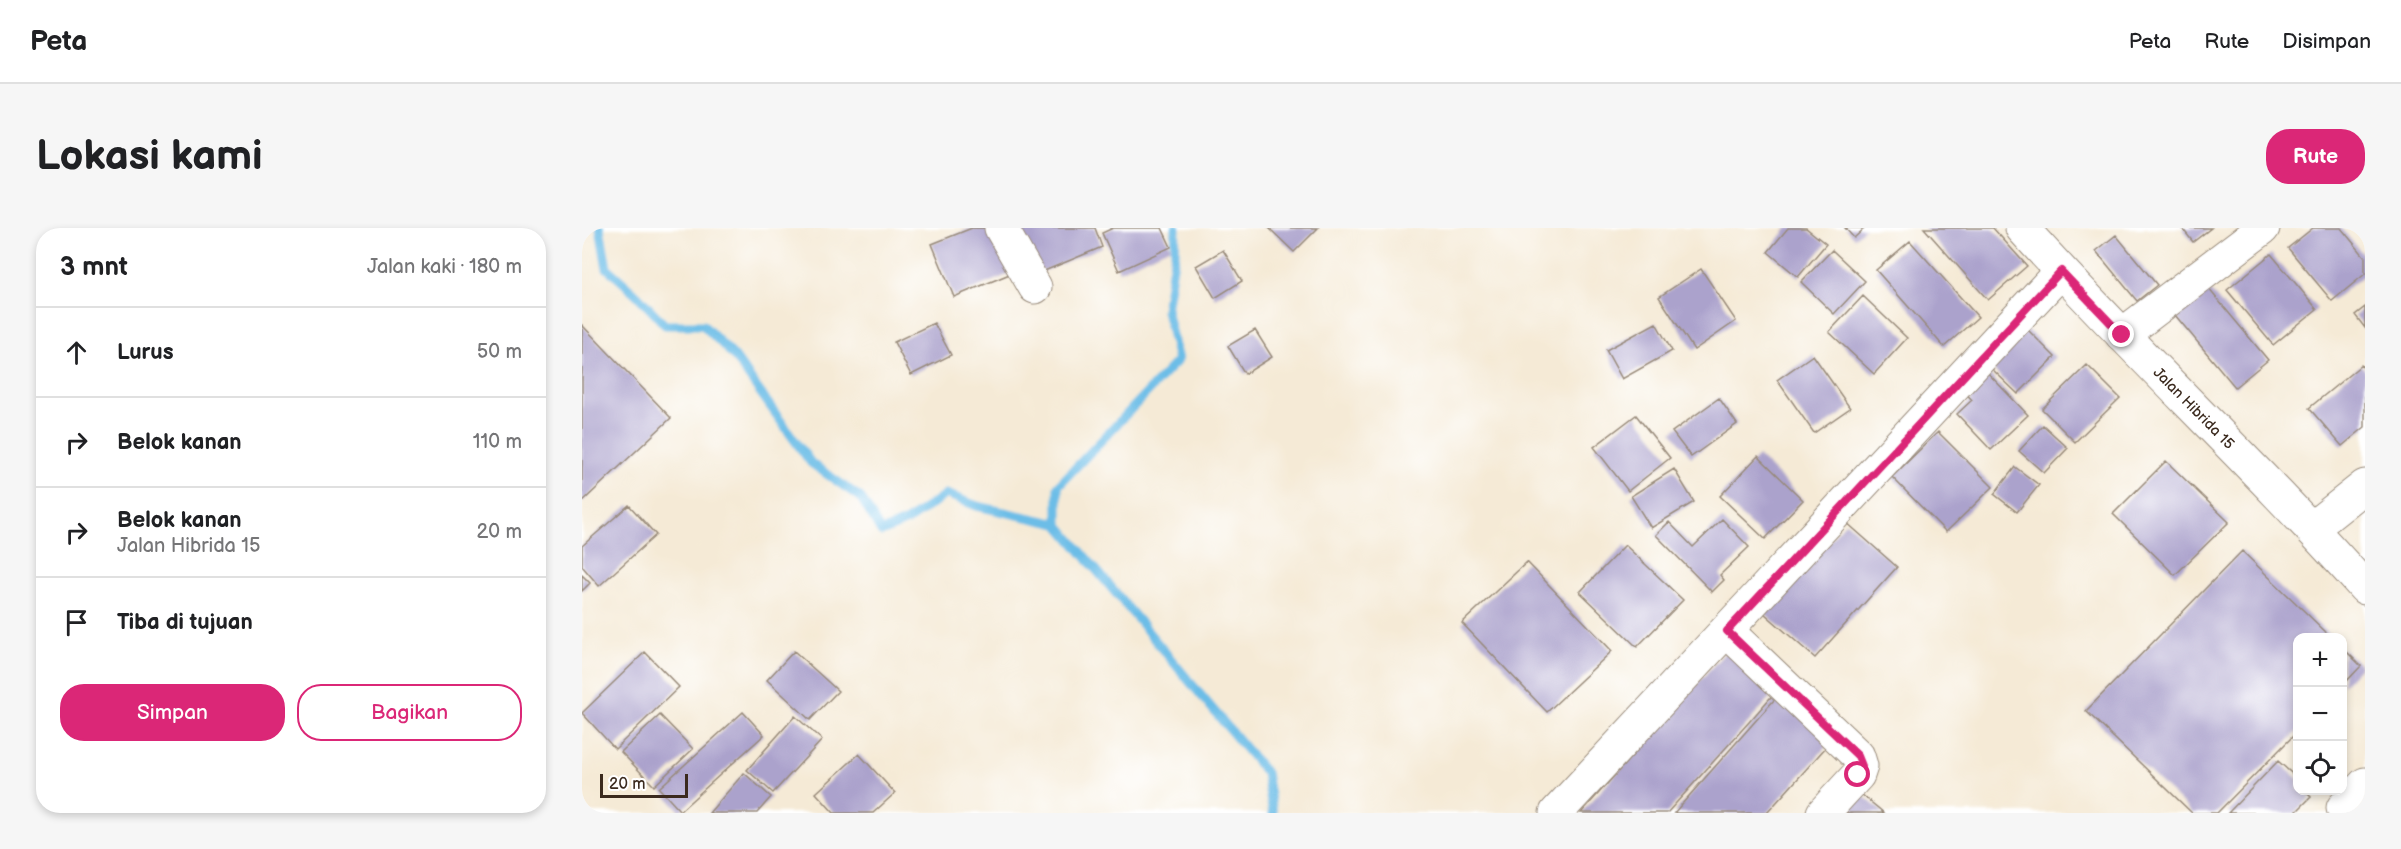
<!DOCTYPE html>
<html lang="id">
<meta charset="utf-8">
<style>
:root{--surface:#fff;--page:#f6f6f6;--text:#202124;--muted:#757577;--line:#e0e0e0;--accent:#db2777}
body{margin:0;font-family:"Balsamiq Sans",sans-serif;background:var(--page);color:var(--text)}
.controls{position:absolute;right:18px;bottom:18px;display:grid;overflow:hidden;border-radius:12px;box-shadow:0 3px 9px #0003}
.controls button{width:54px;height:54px;display:grid;place-items:center;padding:0;border:0;border-bottom:2px solid var(--line);background:var(--surface);color:var(--text);font:30px sans-serif}
.scale{position:absolute;left:18px;bottom:15px;width:88px;box-sizing:border-box;padding-left:6px;border:3px solid #3b2a1e;border-top:0;font-size:16px;line-height:21px;white-space:nowrap;color:#3b2a1e;-webkit-text-stroke:4px #fff;paint-order:stroke}
.stop{position:absolute;width:18px;height:18px;margin:-14px;border:4px solid #db2777;border-radius:50%;background:#fff}
.stop.end{background:#db2777;border-color:#fff;box-shadow:0 2px 6px #0008}
.list{margin:0;padding:0;list-style:none}
h2{display:flex;justify-content:space-between;align-items:center;height:78px;margin:0;padding:0 24px;font-size:26px}
h2 small{font-size:20px;font-weight:400;color:var(--muted)}
.list li{display:grid;grid-template-columns:39px 1fr auto;gap:18px;align-items:center;box-sizing:border-box;height:90px;padding:0 24px;border-top:2px solid var(--line)}
.list b{display:block;font-size:22px;white-space:nowrap}
.list p{margin:0;font-size:20px;white-space:nowrap;color:var(--muted)}
.list em{font-size:20px;font-style:normal;color:var(--muted)}
.actions{display:flex;gap:12px;padding:18px 24px}
.actions a{flex:1;padding:14px 0;border:2px solid var(--accent);border-radius:24px;text-align:center;font-size:21px;color:var(--accent)}
.actions .main{background:var(--accent);color:#fff}
.icon{flex:none;width:33px;height:33px;fill:none;stroke:currentColor;stroke-width:2;stroke-linecap:round;stroke-linejoin:round}
.map{position:relative;flex:none;width:1783px;height:585px;overflow:hidden;border-radius:24px}
header{display:flex;align-items:center;gap:36px;box-sizing:border-box;height:84px;padding:0 30px;background:var(--surface);border-bottom:2px solid var(--line)}
header strong{font-size:28px}
nav{display:flex;gap:33px;margin-inline-start:auto;font-size:21px}
.intro{display:flex;align-items:center;justify-content:space-between;box-sizing:border-box;height:144px;padding:0 36px}
h1{margin:0;font-size:42px}
.button{padding:15px 27px;border-radius:24px;background:var(--accent);color:#fff;font-size:21px;font-weight:700}
main{display:flex;gap:36px;padding:0 36px}
aside{flex:1;background:var(--surface);border-radius:24px;box-shadow:0 3px 9px #0003}
.map>svg:first-child{display:block}
.lines{fill:none;stroke-linecap:round;stroke-linejoin:round}
.stream{stroke:#6cbde7;stroke-width:9}
.building{fill:#aba2cc}
.minor-casing{stroke:#988a7a;stroke-width:35}
.minor{stroke:#fff;stroke-width:33}
.route{stroke:#db2777;stroke-width:8}
.labels{text-anchor:middle;stroke-width:6;stroke-linejoin:round;paint-order:stroke}
.street-label{font-size:15px;fill:#3b2a1e;stroke:#fff}
</style>
<header>
<strong>Peta</strong>
<nav><a>Peta</a><a>Rute</a><a>Disimpan</a></nav>
</header>
<div class="intro"><h1>Lokasi kami</h1><a class="button">Rute</a></div>
<main>
<aside>
<h2>3 mnt<small>Jalan kaki · 180 m</small></h2>
<ul class="list">
<li><svg class="icon" aria-label="ahead" viewBox="0 0 24 24"><path d="M12 20V5M6 11l6-6 6 6"/></svg><div><b>Lurus</b></div><em>50 m</em></li>
<li><svg class="icon" aria-label="right" viewBox="0 0 24 24"><path d="M7 20v-9h11M14 6l5 5-5 5"/></svg><div><b>Belok kanan</b></div><em>110 m</em></li>
<li><svg class="icon" aria-label="right" viewBox="0 0 24 24"><path d="M7 20v-9h11M14 6l5 5-5 5"/></svg><div><b>Belok kanan</b><p>Jalan Hibrida 15</p></div><em>20 m</em></li>
<li><svg class="icon" aria-label="arrive" viewBox="0 0 24 24"><path d="M6 21V4h12l-3 4 3 4H6"/></svg><div><b>Tiba di tujuan</b></div></li>
</ul>
<div class="actions"><a class="main">Simpan</a><a>Bagikan</a></div>
</aside>
<div class="map">
<svg width="1783" height="585" viewBox="0 0 1783 585">
<rect width="100%" height="100%" fill="#fff"/>
<filter id="ink" filterUnits="userSpaceOnUse"><feTurbulence type="fractalNoise" baseFrequency=".0167" numOctaves="2"/><feDisplacementMap in="SourceGraphic" scale="12" xChannelSelector="R" yChannelSelector="G"/><feConvolveMatrix kernelMatrix="1 2 1 2 8 2 1 2 1" color-interpolation-filters="sRGB"/></filter>
<filter id="wash" filterUnits="userSpaceOnUse"><feTurbulence type="fractalNoise" baseFrequency=".008" numOctaves="4" result="noise"/><feDisplacementMap in="SourceGraphic" scale="24" xChannelSelector="R" yChannelSelector="G"/><feGaussianBlur stdDeviation="1.35" result="paint"/><feColorMatrix in="noise" values="0 0 0 0 0 0 0 0 0 0 0 0 0 0 0 0 0 1.4 0 .05"/><feComposite in="paint" operator="in"/></filter>
<g filter="url(#wash)">
<rect width="100%" height="100%" fill="#f5ead6"/>
<g class="lines">
<path class="stream" d="M18 0 25 40 55 67 83 97H121L152 128 229 235 279 270 299 304 325 293 364 266 395 278 476 296
M594 0 593 25 584 82 596 132 476 258V296L684 545 691 585"/>
</g>
<g id="blocks">
<path class="building" d="M390 0H411L430 45 372 69 350 16Z
M436 0H513L520 19 455 46Z
M531 0H580L589 19 537 43 520 5Z
M687 0H736L712 24Z
M1206 0H1224L1244 16 1216 49 1186 24Z
M1263 0H1283L1272 10Z
M1342 0H1411L1445 38 1406 72Z
M1600 0H1629L1611 14Z
M1731 0H1759L1783 29V46L1750 73 1706 20Z
M1534 7 1575 57 1555 73 1514 23Z
M1328 13 1396 89 1362 119 1294 42Z
M641 22 660 53 633 70 614 38Z
M1250 22 1283 53 1252 86 1219 54Z
M1689 26 1735 81 1691 117 1645 62Z
M1119 41 1154 93 1112 122 1077 69Z
M1626 60 1686 132 1653 159 1593 87Z
M1281 68 1325 110 1292 146 1247 104Z
M1783 79V100L1773 87Z
M352 95 369 127 329 147 312 114Z
M1074 95 1090 123 1040 151 1024 122Z
M0 97 89 190 0 274Z
M673 102 690 129 663 146 646 118Z
M1446 102 1473 129 1436 166 1409 140Z
M1231 127 1268 180 1232 205 1195 152Z
M1505 137 1538 170 1493 214 1460 181Z
M1779 137 1783 142V199L1760 218 1727 180Z
M1404 143 1446 187 1409 222 1375 186 1390 172 1382 163Z
M1137 170 1155 196 1109 229 1090 204Z
M1054 187 1088 230 1046 263 1012 219Z
M1461 197 1486 220 1462 245 1437 223Z
M1356 204 1411 259 1364 304 1310 249Z
M1176 228 1221 272 1183 311 1138 268Z
M1584 233 1647 294 1593 347 1531 286Z
M1433 239 1457 257 1435 284 1412 266Z
M1092 241 1112 274 1069 300 1049 268Z
M47 277 74 307 17 358 0 338V318Z
M1140 291 1167 319 1138 347 1142 352 1130 364 1074 307 1087 294 1111 319Z
M1264 294 1315 339 1233 430 1182 385Z
M1043 317 1101 372 1055 419 998 364Z
M1660 323 1750 410H1716V503L1635 585H1610L1504 483Z
M945 334 1030 423 965 484 880 395Z
M0 347 8 355 0 363Z
M1147 420 1195 462 1168 493 1085 585H999Z
M1761 420 1779 438 1761 457Z
M212 423 256 463 228 492 185 452Z
M63 424 97 459 33 521 0 485Z
M1200 463 1253 509 1185 585H1092Z
M161 484 182 507 98 583 77 560Z
M78 487 111 521 72 558 39 524Z
M213 488 240 512 191 565 165 542Z
M277 526 313 565 291 585H252L234 565Z
M1696 533 1716 551V562H1722L1729 569 1713 585H1646Z
M162 545 189 569 175 585H127Z
M1268 557 1302 585H1244Z"/>
</g>
</g>
<g filter="url(#ink)">
<use href="#blocks" fill-opacity="0" stroke="#988a7a" stroke-width="1.5"/>
<g class="lines">
<defs>
<g id="minor">
<path d="M419 0 453 59"/>
<path id="s1" d="M1440 0C1551 124 1673 236 1783 360"/>
<path d="M1540 107 1681 0"/>
<path d="M1730 300 1783 258"/>
<path d="M1145 403 1276 528 1279 538 1276 547 1241 585"/>
<path d="M1761 580 1783 556"/>
<path d="M974 585 1479 43"/>
</g>
</defs>
<use href="#minor" class="minor-casing"/>
<use href="#minor" class="minor"/>
</g>
</g>
<g class="lines" filter="url(#ink)">
<path class="route" d="M1276 547 1280 538 1276 528 1145 403 1479 43 1540 107"/>
</g>
<g class="labels">
<g class="street-label">
<text dy="5" stroke="none"><textPath href="#s1" startOffset="249">Jalan Hibrida 15</textPath></text>
</g>
</g>
</svg>
<div class="controls">
<button>+</button>
<button>−</button>
<button><svg class="icon" aria-label="locate" viewBox="0 0 24 24"><circle cx="12" cy="12" r="6"/><path d="M12 2v4M12 18v4M2 12h4M18 12h4"/></svg></button>
</div>
<div class="scale">20 m</div>
<div class="stop" style="left:1276px;top:547px"></div>
<div class="stop end" style="left:1540px;top:107px"></div>
</div>
</main>
